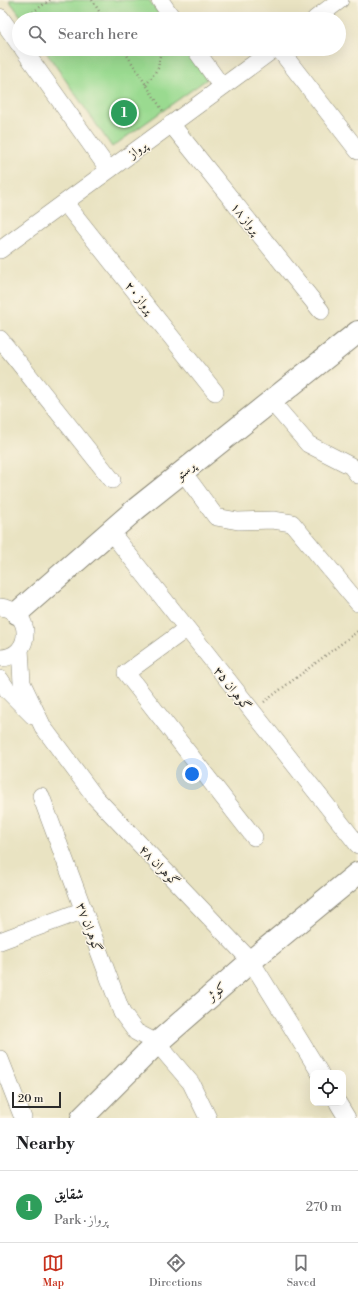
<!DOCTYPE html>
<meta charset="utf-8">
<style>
:root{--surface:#fff;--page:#f2f2f2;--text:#202124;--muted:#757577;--line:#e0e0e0;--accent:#c8321e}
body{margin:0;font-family:"Libre Bodoni",Amiri,serif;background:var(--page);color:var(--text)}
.controls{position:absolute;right:12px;bottom:12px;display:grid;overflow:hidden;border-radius:8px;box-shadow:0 4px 16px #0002}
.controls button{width:36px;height:36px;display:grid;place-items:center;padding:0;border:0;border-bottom:1px solid var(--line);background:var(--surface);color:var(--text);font:20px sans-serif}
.scale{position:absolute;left:12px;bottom:10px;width:49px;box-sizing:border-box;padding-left:4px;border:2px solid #2b2b2b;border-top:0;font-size:11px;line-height:14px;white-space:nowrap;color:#2b2b2b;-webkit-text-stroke:3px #fcf5e5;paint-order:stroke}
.you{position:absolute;left:192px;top:774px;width:14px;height:14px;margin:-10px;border:3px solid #fff;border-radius:50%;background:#1a73e8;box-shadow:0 0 0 6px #1a73e833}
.badge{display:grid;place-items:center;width:26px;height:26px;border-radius:50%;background:var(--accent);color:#fff;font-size:13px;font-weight:700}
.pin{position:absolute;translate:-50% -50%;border:2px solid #fff;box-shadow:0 1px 4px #0006}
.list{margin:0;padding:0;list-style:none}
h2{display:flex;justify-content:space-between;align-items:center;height:52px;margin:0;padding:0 16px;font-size:17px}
h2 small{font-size:13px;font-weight:400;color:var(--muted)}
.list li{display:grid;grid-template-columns:26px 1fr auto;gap:12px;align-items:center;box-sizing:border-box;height:72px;padding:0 16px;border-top:1px solid var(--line)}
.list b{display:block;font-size:15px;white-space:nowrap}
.list p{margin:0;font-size:13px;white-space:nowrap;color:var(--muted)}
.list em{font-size:13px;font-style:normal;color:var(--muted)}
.icon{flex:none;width:22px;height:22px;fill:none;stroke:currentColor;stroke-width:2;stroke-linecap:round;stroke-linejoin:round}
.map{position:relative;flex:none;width:358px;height:1118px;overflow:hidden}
.search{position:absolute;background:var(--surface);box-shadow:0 4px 16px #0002;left:12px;right:12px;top:12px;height:44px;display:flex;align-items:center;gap:10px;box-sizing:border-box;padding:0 14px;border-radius:22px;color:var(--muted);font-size:15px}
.sheet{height:124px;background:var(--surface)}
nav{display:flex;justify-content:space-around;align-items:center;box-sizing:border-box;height:56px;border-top:1px solid var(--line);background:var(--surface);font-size:11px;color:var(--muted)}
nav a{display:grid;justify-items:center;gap:2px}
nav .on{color:var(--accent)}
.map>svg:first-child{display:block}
.green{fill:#9ada90;stroke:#62825e}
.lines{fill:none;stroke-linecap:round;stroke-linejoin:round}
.street-casing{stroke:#8a8776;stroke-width:18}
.secondary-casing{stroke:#8a8776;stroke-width:24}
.path{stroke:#8a8776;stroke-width:2.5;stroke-dasharray:1 3;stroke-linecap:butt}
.street{stroke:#fff;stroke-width:17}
.secondary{stroke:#fff;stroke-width:22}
.labels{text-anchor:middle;stroke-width:3;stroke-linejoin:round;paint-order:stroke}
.street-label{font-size:13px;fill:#2b2b2b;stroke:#fcf5e5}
</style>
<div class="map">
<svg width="358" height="1118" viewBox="0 0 358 1118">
<rect width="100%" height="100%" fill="#fcf5e5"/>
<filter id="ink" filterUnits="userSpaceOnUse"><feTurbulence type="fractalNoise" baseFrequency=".025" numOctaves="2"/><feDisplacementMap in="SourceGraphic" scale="8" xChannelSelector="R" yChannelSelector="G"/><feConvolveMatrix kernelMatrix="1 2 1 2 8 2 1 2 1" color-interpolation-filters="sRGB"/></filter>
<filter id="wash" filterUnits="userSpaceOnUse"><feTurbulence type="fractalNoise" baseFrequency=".012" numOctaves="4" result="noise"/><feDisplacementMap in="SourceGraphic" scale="16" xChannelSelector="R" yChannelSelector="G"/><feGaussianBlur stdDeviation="0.9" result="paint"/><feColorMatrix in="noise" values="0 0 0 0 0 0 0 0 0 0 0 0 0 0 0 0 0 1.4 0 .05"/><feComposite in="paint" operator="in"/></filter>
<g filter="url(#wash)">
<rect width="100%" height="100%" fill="#e9e3c2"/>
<path class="green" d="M9 0H149L163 19H23Z
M44 49H185L207 79 112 147Z"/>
</g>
<g filter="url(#ink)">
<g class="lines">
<defs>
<path id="street" d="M160 0 173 19
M0 17 19 44
M315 19 340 0
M23 49 109 170
M195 49 222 87
M279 49 358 151
M171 124 321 311
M65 203 215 392
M0 250 274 49
M0 339 112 480
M271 401 308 444 351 466 358 475
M183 472 216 517 238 521 273 520 292 523 358 603
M110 531 358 845
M0 607C34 610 33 658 0 658
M186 629 126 673 254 837
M20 649 22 683 43 727 95 797 251 961 320 1073
M0 679 8 691 33 716
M41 796 122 1013 136 1032 157 1043 191 1083 208 1118
M0 941 84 910
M0 1059 23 1118
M338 1103 347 1118"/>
<path id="secondary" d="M17 613 136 509 358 332
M82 1118 157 1043 251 961 358 873"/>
</defs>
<use href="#street" class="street-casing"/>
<use href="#secondary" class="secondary-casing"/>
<path class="path" d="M92 0 104 19
M23 19 50 0
M123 49 163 111
M146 85 158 68 161 49
M264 702 358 631"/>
<use href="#street" class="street"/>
<use href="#secondary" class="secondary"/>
</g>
</g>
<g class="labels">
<g class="street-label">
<text transform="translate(137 149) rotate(-36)" y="5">پرواز</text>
<text transform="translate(246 218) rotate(51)" y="5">پرواز ۱۸</text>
<text transform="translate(140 297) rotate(52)" y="5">پرواز ۲۰</text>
<text transform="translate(185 470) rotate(-39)" y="5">پرستو</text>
<text transform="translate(233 688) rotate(52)" y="5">گوهران ۳۵</text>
<text transform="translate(160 865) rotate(46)" y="5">گوهران ۴۸</text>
<text transform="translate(90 927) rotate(70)" y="5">گوهران ۳۷</text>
<text transform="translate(216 991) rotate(-41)" y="5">کوثر</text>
</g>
</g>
</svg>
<div class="controls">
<button><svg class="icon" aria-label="locate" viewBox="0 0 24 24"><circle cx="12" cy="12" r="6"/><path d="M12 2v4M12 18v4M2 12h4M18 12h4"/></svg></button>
</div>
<div class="scale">20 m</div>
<div class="you"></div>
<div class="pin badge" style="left:124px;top:113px;background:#2e9e5b">1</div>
<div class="search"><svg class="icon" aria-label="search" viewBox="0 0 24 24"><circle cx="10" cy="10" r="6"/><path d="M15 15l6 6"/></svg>Search here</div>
</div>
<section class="sheet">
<h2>Nearby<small></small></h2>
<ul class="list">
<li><span class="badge" style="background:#2e9e5b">1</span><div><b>شقایق</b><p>Park · پرواز</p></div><em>270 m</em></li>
</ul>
</section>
<nav>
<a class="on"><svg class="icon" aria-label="map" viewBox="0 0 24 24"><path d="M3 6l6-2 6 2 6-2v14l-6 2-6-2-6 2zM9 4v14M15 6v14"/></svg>Map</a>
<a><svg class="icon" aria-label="directions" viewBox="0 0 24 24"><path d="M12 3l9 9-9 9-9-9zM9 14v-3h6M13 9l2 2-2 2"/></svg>Directions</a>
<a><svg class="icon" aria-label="saved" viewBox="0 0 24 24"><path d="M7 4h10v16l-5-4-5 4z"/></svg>Saved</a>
</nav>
